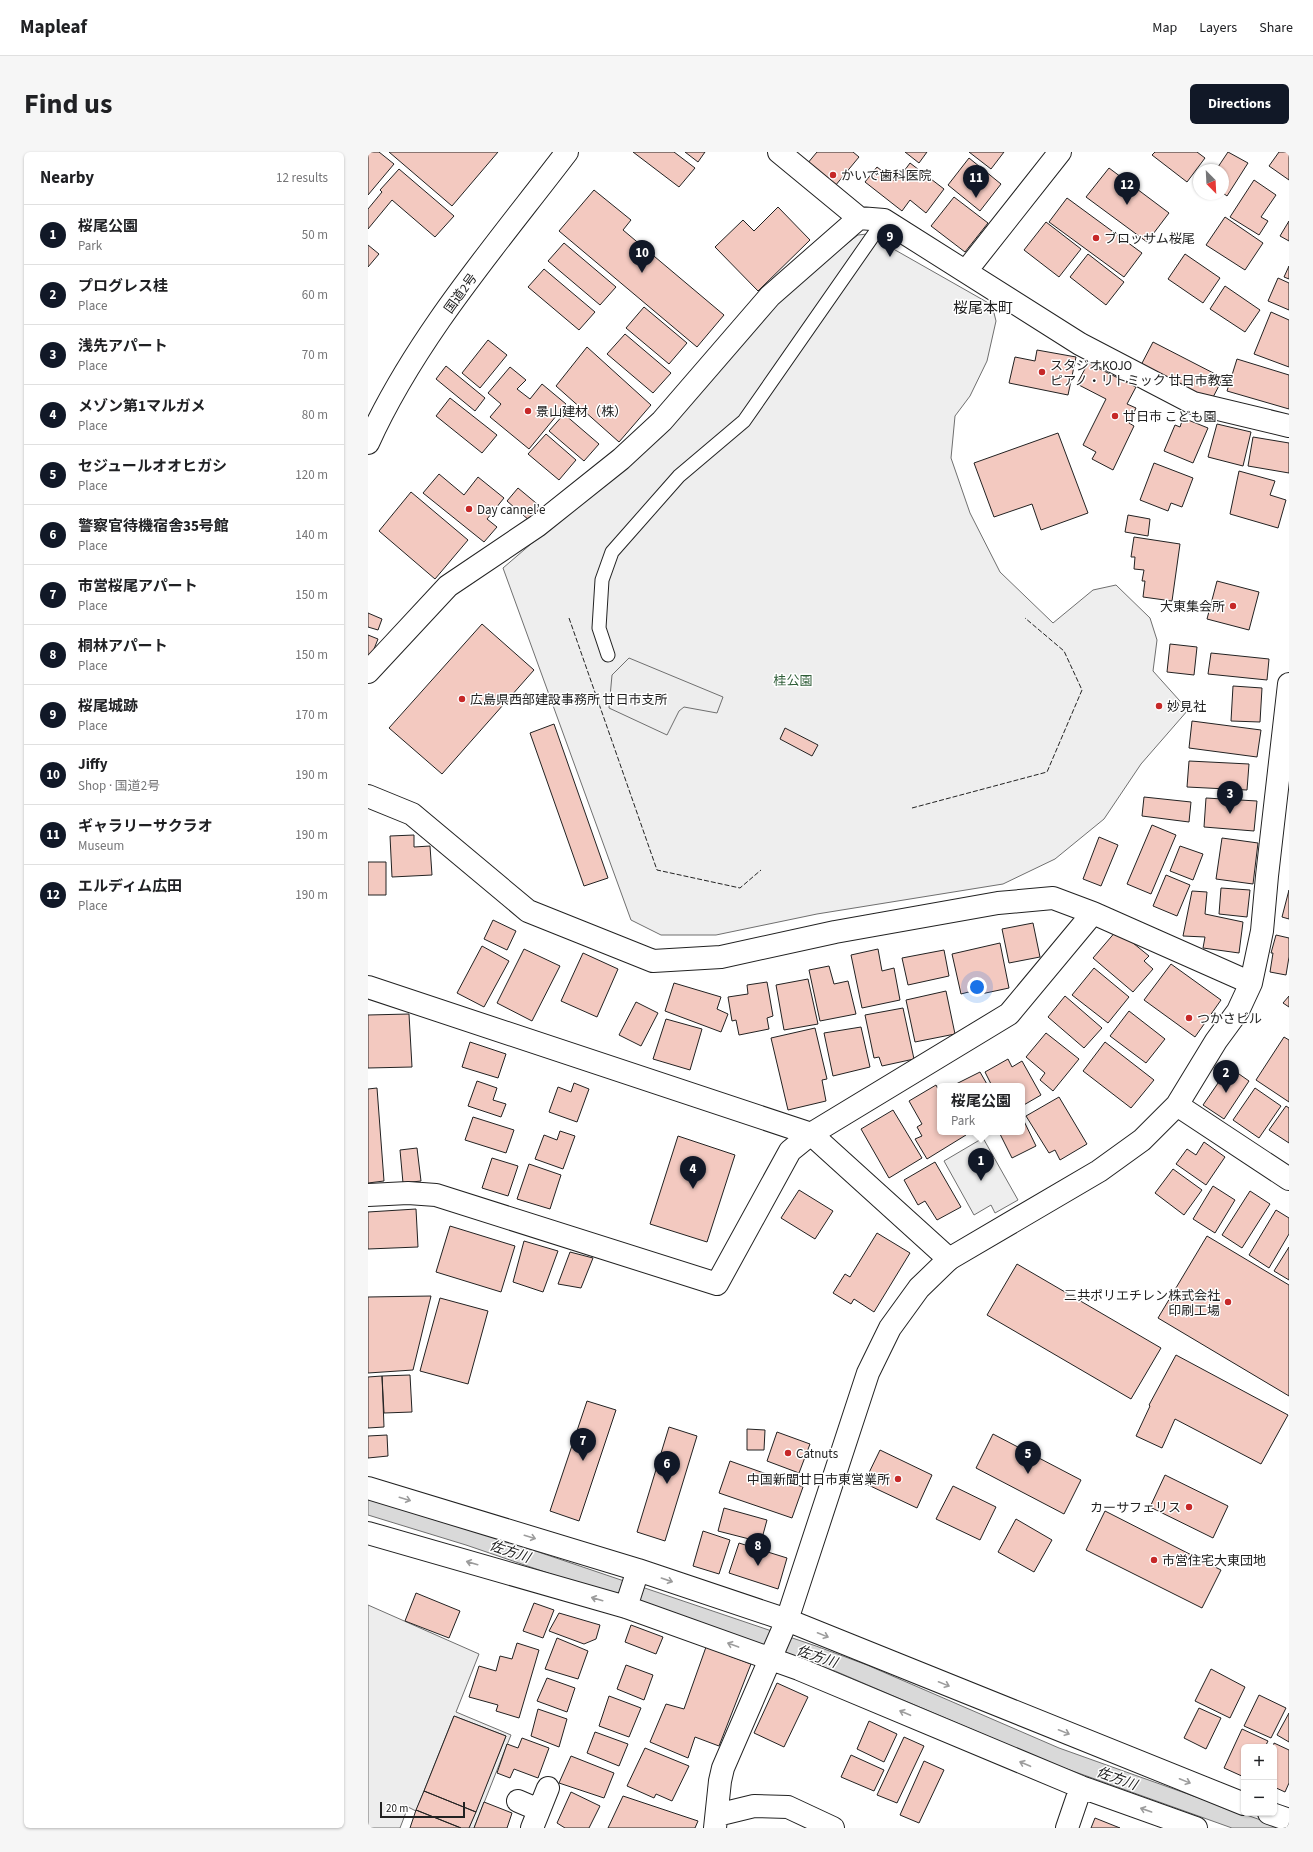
<!DOCTYPE html>
<meta charset="utf-8">
<style>
:root{--surface:#fff;--page:#f6f6f6;--text:#202124;--muted:#757577;--line:#e0e0e0;--accent:#111827}
body{margin:0;font-family:"Source Sans 3","Noto Sans JP",sans-serif;background:var(--page);color:var(--text)}
.controls{position:absolute;right:12px;bottom:12px;display:grid;overflow:hidden;border-radius:6px;box-shadow:0 1px 3px #0004}
.controls button{width:36px;height:36px;display:grid;place-items:center;padding:0;border:0;border-bottom:1px solid var(--line);background:var(--surface);color:var(--text);font:20px sans-serif}
.compass{position:absolute;left:825px;top:12px;width:36px;height:36px;border-radius:50%;background:var(--surface);box-shadow:0 1px 3px #0004;rotate:156deg}
.scale{position:absolute;left:12px;bottom:10px;width:85px;box-sizing:border-box;padding-left:4px;border:2px solid #222;border-top:0;font-size:11px;line-height:14px;white-space:nowrap;color:#222;-webkit-text-stroke:3px #fff;paint-order:stroke}
.you{position:absolute;left:609px;top:835px;width:14px;height:14px;margin:-10px;border:3px solid #fff;border-radius:50%;background:#1a73e8;box-shadow:0 0 0 6px #1a73e833}
.badge{display:grid;place-items:center;width:26px;height:26px;border-radius:50%;background:var(--accent);color:#fff;font-size:13px;font-weight:700}
.pin{position:absolute;translate:-50% -33px;filter:drop-shadow(0 1px 2px #0008)}
.pin::after{content:'';position:absolute;top:21px;width:14px;height:12px;background:inherit;clip-path:polygon(0 0,100% 0,50% 100%)}
.popup{position:absolute;left:569px;top:931px;width:88px;height:52px;box-sizing:border-box;display:grid;place-content:center;border-radius:6px;background:var(--surface);filter:drop-shadow(0 1px 3px #0005);font-size:13px;white-space:nowrap;color:var(--muted)}
.popup b{font-size:15px;color:var(--text)}
.popup::after{content:'';position:absolute;left:50%;top:100%;margin-left:-8px;border:8px solid transparent;border-top-color:var(--surface)}
.list{margin:0;padding:0;list-style:none}
h2{display:flex;justify-content:space-between;align-items:center;height:52px;margin:0;padding:0 16px;font-size:17px}
h2 small{font-size:13px;font-weight:400;color:var(--muted)}
.list li{display:grid;grid-template-columns:26px 1fr auto;gap:12px;align-items:center;box-sizing:border-box;height:60px;padding:0 16px;border-top:1px solid var(--line)}
.list b{display:block;font-size:15px;white-space:nowrap}
.list p{margin:0;font-size:13px;white-space:nowrap;color:var(--muted)}
.list em{font-size:13px;font-style:normal;color:var(--muted)}
.map{position:relative;flex:none;width:921px;height:1676px;overflow:hidden;border-radius:6px}
header{display:flex;align-items:center;gap:24px;box-sizing:border-box;height:56px;padding:0 20px;background:var(--surface);border-bottom:1px solid var(--line)}
header strong{font-size:19px}
nav{display:flex;gap:22px;margin-inline-start:auto;font-size:14px}
.intro{display:flex;align-items:center;justify-content:space-between;box-sizing:border-box;height:96px;padding:0 24px}
h1{margin:0;font-size:28px}
.button{padding:10px 18px;border-radius:6px;background:var(--accent);color:#fff;font-size:14px;font-weight:700}
main{display:flex;gap:24px;padding:0 24px}
aside{flex:1;background:var(--surface);border-radius:6px;box-shadow:0 1px 3px #0004}
.map>svg:first-child{display:block}
.green{fill:#eee;stroke:#6f6f6f}
.parking{fill:#ededed;stroke:#6f6f6f}
.water{fill:#d9d9d9;stroke:#6f6f6f}
.building{fill:#f3c9c0;stroke:#222}
.lines{fill:none;stroke-linecap:round;stroke-linejoin:round}
.lane-casing{stroke:#222;stroke-width:15}
.street-casing{stroke:#222;stroke-width:24}
.secondary-casing{stroke:#222;stroke-width:24}
.highway-casing{stroke:#222;stroke-width:24}
.lane{stroke:#fff;stroke-width:13}
.street{stroke:#fff;stroke-width:22}
.secondary{stroke:#fff;stroke-width:22}
.highway{stroke:#fff;stroke-width:22}
.fence{stroke:#222;stroke-width:1;stroke-dasharray:5 2;stroke-linecap:butt}
.oneway{stroke:#9c9c9c}
.poi-dot{fill:#c62828;stroke:#fff;stroke-width:1.5}
.labels{text-anchor:middle;stroke-width:3;stroke-linejoin:round;paint-order:stroke}
.poi-label{font-size:13px;fill:#222;stroke:#fff;text-anchor:start}
.street-label{font-size:13px;fill:#222;stroke:#fff}
.park-label{font-size:13px;fill:#2f5e38;stroke:#fff}
.water-label{font-size:14px;font-style:italic;fill:#222;stroke:#fff}
.quarter-label{font-size:15px;fill:#222;stroke:#fff}
</style>
<header>
<strong>Mapleaf</strong>
<nav><a>Map</a><a>Layers</a><a>Share</a></nav>
</header>
<div class="intro"><h1>Find us</h1><a class="button">Directions</a></div>
<main>
<aside>
<h2>Nearby<small>12 results</small></h2>
<ul class="list">
<li><span class="badge">1</span><div><b>桜尾公園</b><p>Park</p></div><em>50 m</em></li>
<li><span class="badge">2</span><div><b>プログレス桂</b><p>Place</p></div><em>60 m</em></li>
<li><span class="badge">3</span><div><b>浅先アパート</b><p>Place</p></div><em>70 m</em></li>
<li><span class="badge">4</span><div><b>メゾン第1マルガメ</b><p>Place</p></div><em>80 m</em></li>
<li><span class="badge">5</span><div><b>セジュールオオヒガシ</b><p>Place</p></div><em>120 m</em></li>
<li><span class="badge">6</span><div><b>警察官待機宿舎35号館</b><p>Place</p></div><em>140 m</em></li>
<li><span class="badge">7</span><div><b>市営桜尾アパート</b><p>Place</p></div><em>150 m</em></li>
<li><span class="badge">8</span><div><b>桐林アパート</b><p>Place</p></div><em>150 m</em></li>
<li><span class="badge">9</span><div><b>桜尾城跡</b><p>Place</p></div><em>170 m</em></li>
<li><span class="badge">10</span><div><b>Jiffy</b><p>Shop · 国道2号</p></div><em>190 m</em></li>
<li><span class="badge">11</span><div><b>ギャラリーサクラオ</b><p>Museum</p></div><em>190 m</em></li>
<li><span class="badge">12</span><div><b>エルディム広田</b><p>Place</p></div><em>190 m</em></li>
</ul>
</aside>
<div class="map">
<svg width="921" height="1676" viewBox="0 0 921 1676">
<rect width="100%" height="100%" fill="#fff"/>
<path class="green" d="M499 82 624 153 628 169 619 209 602 244 587 264 583 306 602 361 632 420 685 471 725 438 748 433 782 466 789 488 785 519 820 558 773 612 736 667 687 707 635 732 449 762 348 783H293L263 768 135 416 277 294 407 148 490 83Z
M615 986 650 1048 627 1061 623 1053 606 1063 576 1009Z"/>
<path class="parking" d="M261 506 355 545 349 561 316 555 311 559 299 583 241 556 244 523Z
M0 1453 111 1502 88 1560 143 1583 106 1676H101L138 1584 86 1564 48 1659 40 1655 32 1676H0Z"/>
<path class="water" d="M0 1346 67 1365 448 1494 499 1513 691 1596 915 1676H864L685 1612 467 1519 98 1393 0 1363Z"/>
<path class="building" d="M0 0H11L26 12 0 43Z
M21 0H130L84 54Z
M265 0H306L327 16 311 35Z
M317 0H337L330 10Z
M449 0H485L491 5 467 34 439 12Z
M537 0H559L551 11Z
M601 0H636L623 17Z
M787 0H829L837 6 819 30 784 3Z
M860 0 880 11 859 44 855 41V18H848Z
M911 0H921V28L901 14Z
M601 6 633 32 612 59 580 33Z
M542 11 576 37 558 61 542 48 534 59 497 30 509 15 528 30Z
M741 16 801 61 779 90 718 45Z
M31 17 86 64 67 85 24 48 0 77V57L14 40 12 38Z
M886 28 908 43 893 65 900 69 891 83 862 65Z
M226 38 263 68 255 78 356 163 329 195 191 79Z
M586 45 620 71 597 100 563 74Z
M699 46 774 101 756 125 681 70Z
M410 55 442 88 390 139 347 95 375 68 386 79Z
M857 65 895 91 877 118 838 93Z
M921 69V89L912 84Z
M678 70 713 97 691 125 656 98Z
M196 91 248 135 232 153 180 109Z
M0 93 11 102 0 115Z
M720 102 756 130 738 153 702 125Z
M817 102 852 126 835 151 800 127Z
M921 114V127L916 125Z
M176 117 227 160 211 178 160 135Z
M910 126 921 131V158L900 149Z
M857 134 892 158 877 180 842 157Z
M276 155 319 191 301 212 258 176Z
M903 160 921 168V215L886 202Z
M257 182 303 221 285 241 239 202Z
M120 188 139 203 112 236 94 221Z
M785 190 855 226 842 251 772 215Z
M219 195 283 253 251 290 188 234Z
M669 198 708 205 700 243 641 231 647 205 667 209Z
M869 207 921 223V257L859 239Z
M720 211 768 235 759 252 768 256 761 271 766 274 745 318 724 307 728 300 715 293 738 247 709 232Z
M78 214 117 246 107 259 68 227Z
M142 215 158 228 149 237 162 247 174 232 198 252 161 297 122 265 133 252 120 241Z
M82 246 129 283 114 301 68 264Z
M196 262 231 292 216 309 181 279Z
M815 266 840 276 825 311 796 299 807 273 812 275Z
M849 272 883 280 875 314 840 305Z
M690 281 720 361 673 378 664 352 626 365 606 311Z
M178 282 208 308 191 328 160 302Z
M885 285 921 291V321L880 314Z
M786 311 825 326 814 355 803 351 800 359 772 348Z
M871 319 907 329 902 343 918 348 910 376 862 362Z
M71 322 96 343 110 325 136 346 119 367 129 375 116 390 55 341Z
M150 336 174 356 162 369 139 349Z
M43 340 100 388 67 427 11 379Z
M760 363 782 367 780 384 757 380Z
M766 385 812 392 804 449 775 445 777 429H774L776 418 766 417 767 405H763Z
M849 429 891 440 881 478 839 467Z
M0 461 14 467 10 478 0 475Z
M114 472 166 518 74 622 21 576Z
M0 483 10 487 0 512Z
M802 492 829 495 826 523 799 520Z
M843 501 901 507 899 528 840 522Z
M865 534 894 536 892 570 863 569Z
M824 569 893 578 889 605 821 596Z
M186 572 240 726 216 734 162 581Z
M417 576 450 593 444 604 412 587Z
M821 609 881 612 879 638 819 635Z
M776 645 823 650 821 670 774 664Z
M838 646 889 649 886 679 836 675Z
M784 673 808 683 783 742 759 732Z
M46 683V695L62 694 64 723 24 725 22 684Z
M731 685 750 693 733 734 715 727Z
M854 686 890 691 885 732 848 727Z
M812 694 835 702 825 728 802 719Z
M0 710H18V743H0Z
M798 723 822 733 809 764 785 754Z
M853 736 882 738 879 765 851 762Z
M921 738V767L914 765Z
M824 739 839 740 837 762 875 770 871 801 835 796 837 785 815 784Z
M125 768 148 779 139 798 116 787Z
M665 771 672 805 641 811 634 777Z
M749 778 781 804 776 809 785 817 765 840 725 806Z
M908 783 921 786V805L918 823 902 820 905 801H903Z
M632 791 641 836 613 842 612 837 593 842 584 802Z
M114 794 141 809 116 855 89 841Z
M156 797 192 814 164 869 129 851Z
M510 797 514 819 526 816 532 848 494 856 483 803Z
M576 798 581 824 540 833 534 806Z
M215 801 250 817 229 865 193 849Z
M803 812 853 848 827 885 776 848Z
M461 814 466 832 480 829 488 862 452 869 441 818Z
M726 816 761 845 740 871 704 843Z
M440 827 450 872 416 878 408 833Z
M399 830 405 864 399 866 401 877 371 883 368 868 364 869 360 845 380 842 379 833Z
M306 831 353 845 349 857 360 862 353 880 297 859Z
M578 839 587 882 547 890 538 848Z
M697 844 734 876 716 896 680 865Z
M921 844V855L915 851Z
M268 850 290 861 273 894 251 883Z
M535 856 546 907 514 914 511 905 506 906 497 863Z
M761 859 797 887 778 911 742 884Z
M41 862 44 915 0 916V863Z
M298 867 334 877 322 918 285 907Z
M493 875 502 915 465 924 456 881Z
M447 876 459 927 454 928 458 949 420 958 403 886Z
M678 881 711 907 685 939 672 928 677 921 658 905Z
M916 885 921 888V950L888 928Z
M102 890 138 902 130 926 94 915Z
M737 890 786 928 763 956 715 919Z
M640 907 644 915 654 909 673 943 654 954V934H624L617 920Z
M861 915 881 929 856 967 835 953Z
M612 920 620 934H584Z
M109 929 129 936 125 948 138 952 133 965 100 954Z
M206 931 221 937 209 970 181 960 190 935 203 940Z
M568 933 572 941V980H596L598 983 559 1007 547 987 554 984 549 975 554 972 541 949Z
M9 936 16 1029 0 1031V937Z
M887 936 913 954 891 986 865 968Z
M691 945 719 992 692 1008 687 998 681 1001 658 964Z
M918 954 921 956V991L901 978Z
M525 958 554 1006 521 1026 493 977Z
M105 965 146 978 138 1001 97 988Z
M654 965 668 994 644 1006 631 980H654Z
M192 979 207 984 195 1017 167 1007 176 983 189 988Z
M310 984 367 1003 339 1090 282 1072Z
M836 990 857 1005 838 1033 808 1012 819 997 828 1003Z
M49 996 53 1029 35 1031 32 998Z
M124 1006 150 1014 140 1044 114 1036Z
M567 1010 593 1055 569 1068 557 1049 550 1053 536 1028Z
M161 1012 193 1023 182 1057 149 1047Z
M805 1017 834 1038 816 1063 787 1041Z
M845 1034 867 1048 847 1081 825 1067Z
M431 1038 465 1059 447 1087 413 1066Z
M882 1039 902 1052 874 1096 854 1083Z
M48 1057 50 1095 0 1097V1060Z
M908 1058 921 1066V1082L901 1116 881 1103Z
M82 1074 147 1094 133 1140 68 1120Z
M509 1081 542 1101 506 1160 486 1147 483 1152 465 1141 477 1122 482 1125Z
M839 1084 921 1133V1244L790 1166Z
M156 1089 190 1099 175 1140 145 1130Z
M921 1095V1128L906 1119Z
M202 1100 225 1106 213 1136 190 1132Z
M649 1112 793 1196 763 1247 619 1163Z
M63 1144 45 1218 0 1221V1145Z
M72 1146 120 1159 100 1232 52 1219Z
M808 1203 920 1263 893 1312 807 1267 794 1296 768 1284 782 1254 781 1253Z
M42 1223 44 1260 16 1261 14 1224Z
M14 1224 16 1275 0 1276V1225Z
M219 1249 248 1258 211 1369 182 1359Z
M301 1275 329 1284 297 1389 269 1380Z
M379 1277 397 1278 396 1298H379Z
M409 1280 442 1292 431 1321 399 1309Z
M625 1282 713 1328 696 1362 608 1316Z
M19 1283 20 1304 0 1306V1284Z
M512 1298 564 1323 549 1356 496 1331Z
M362 1309 435 1335 424 1366 351 1341Z
M797 1323 860 1354 845 1386 782 1355Z
M585 1334 628 1355 612 1388 568 1367Z
M356 1356 399 1368 393 1390 350 1379Z
M737 1359 853 1418 834 1456 718 1398Z
M648 1367 684 1388 666 1420 630 1400Z
M335 1379 362 1388 351 1422 325 1414Z
M371 1391 419 1406 410 1437 361 1421Z
M48 1441 92 1459 81 1486 37 1469Z
M166 1451 186 1458 175 1486 155 1479Z
M191 1461 232 1473 228 1487 216 1492 181 1479Z
M263 1473 295 1485 288 1502 257 1490Z
M189 1486 220 1499 210 1527 177 1517Z
M149 1491 171 1498 151 1566 128 1559 130 1553 101 1545 111 1514 128 1519 132 1504 144 1507Z
M338 1495 383 1512 351 1594 327 1585 320 1606 282 1590 298 1552 316 1557Z
M258 1513 285 1523 276 1548 249 1537Z
M843 1517 877 1535 862 1566 827 1549Z
M179 1526 207 1536 199 1560 169 1549Z
M409 1531 440 1545 416 1595 386 1581Z
M891 1543 918 1556 903 1586 876 1574Z
M241 1544 273 1556 261 1585 231 1574Z
M831 1556 853 1566 838 1597 816 1586Z
M170 1557 199 1567 191 1595 163 1584Z
M921 1561V1590L909 1583Z
M86 1564 138 1584 108 1660 56 1639Z
M501 1569 529 1582 516 1610 489 1597Z
M874 1577 900 1589 897 1595H876V1625L856 1616Z
M227 1580 260 1592 251 1614 219 1601Z
M536 1585 556 1594 529 1651 509 1643Z
M154 1586 181 1596 170 1626 146 1617 142 1626 129 1621 139 1592 150 1596Z
M906 1591 921 1598V1631L917 1640 906 1635V1595H905Z
M277 1596 321 1614 304 1649 288 1642 286 1646 259 1634Z
M483 1603 516 1618 506 1639 473 1625Z
M203 1604 246 1621 236 1646 191 1631Z
M556 1609 576 1618 551 1671 532 1663Z
M56 1639 108 1660 101 1676H93L48 1658Z
M203 1640 232 1654 221 1676H197L189 1671Z
M255 1644 330 1669 327 1676H240Z
M116 1650 144 1661 139 1676H106Z
M48 1658 93 1676H42Z
M727 1666 752 1676H723Z"/>
<g class="lines">
<defs>
<path id="lane" d="M240 503 231 476 234 428 244 400 311 324 376 269 516 68"/>
<path id="street" d="M411 0 491 66 516 68 712 192 825 251 921 274
M598 119 692 0
M0 520 80 434 169 374 253 307 294 269 402 144 491 66
M0 644 44 662 160 759 285 809 353 805 467 780 630 751 685 746 725 761 883 831
M809 953 921 1027
M0 1043 40 1041 68 1043 349 1132 422 999 443 982 641 862 725 761
M0 1336 270 1418 419 1468 876 1652
M0 1381 258 1455 431 1517 713 1635 828 1676
M258 1455 270 1418
M150 1649 171 1658
M901 1661 921 1668
M349 1663 386 1654 420 1655 465 1676
M164 1676 180 1636
M347 1676 352 1629 355 1616 419 1468 500 1221 522 1176 551 1136 581 1107 731 1019 774 988 809 953 848 889 870 859 883 831 894 779 899 724 921 532
M699 1676 713 1635"/>
<path id="secondary" d="M0 835 443 982 581 1107"/>
<path id="highway" d="M0 291C48 185 129 92 199 0"/>
</defs>
<use href="#lane" class="lane-casing"/>
<use href="#street" class="street-casing"/>
<use href="#secondary" class="secondary-casing"/>
<use href="#highway" class="highway-casing"/>
<use href="#lane" class="lane"/>
<use href="#street" class="street"/>
<use href="#secondary" class="secondary"/>
<use href="#highway" class="highway"/>
<path class="fence" d="M201 466 289 718 372 736 393 718
M544 656 679 620 714 538 696 499 657 466"/>
</g>
<defs><path id="oneway-shaft" d="M-6 0H5M1.5-3L5.5 0L1.5 3" fill="none" stroke-width="1.6" stroke-linecap="round" stroke-linejoin="round"/></defs>
<g class="oneway">
<use href="#oneway-shaft" transform="translate(37 1347) rotate(17)"/>
<use href="#oneway-shaft" transform="translate(162 1385) rotate(17)"/>
<use href="#oneway-shaft" transform="translate(104 1411) rotate(-164)"/>
<use href="#oneway-shaft" transform="translate(299 1428) rotate(19)"/>
<use href="#oneway-shaft" transform="translate(229 1447) rotate(-164)"/>
<use href="#oneway-shaft" transform="translate(455 1483) rotate(22)"/>
<use href="#oneway-shaft" transform="translate(365 1493) rotate(-160)"/>
<use href="#oneway-shaft" transform="translate(576 1532) rotate(22)"/>
<use href="#oneway-shaft" transform="translate(537 1561) rotate(-157)"/>
<use href="#oneway-shaft" transform="translate(696 1580) rotate(22)"/>
<use href="#oneway-shaft" transform="translate(657 1612) rotate(-157)"/>
<use href="#oneway-shaft" transform="translate(817 1629) rotate(22)"/>
<use href="#oneway-shaft" transform="translate(778 1658) rotate(-161)"/>
</g>
<g class="poi-dot">
<circle cx="465" cy="23" r="4"/>
<circle cx="728" cy="86" r="4"/>
<circle cx="674" cy="220" r="4"/>
<circle cx="160" cy="259" r="4"/>
<circle cx="747" cy="264" r="4"/>
<circle cx="101" cy="357" r="4"/>
<circle cx="865" cy="454" r="4"/>
<circle cx="94" cy="547" r="4"/>
<circle cx="791" cy="554" r="4"/>
<circle cx="821" cy="866" r="4"/>
<circle cx="860" cy="1150" r="4"/>
<circle cx="420" cy="1301" r="4"/>
<circle cx="530" cy="1327" r="4"/>
<circle cx="821" cy="1355" r="4"/>
<circle cx="786" cy="1408" r="4"/>
</g>
<g class="labels">
<g class="poi-label">
<text x="473" y="28">かいで歯科医院</text>
<text x="736" y="91">ブロッサム桜尾</text>
<text x="682" y="218">スタジオKOJO<tspan x="682" dy="15">ピアノ・リトミック 廿日市教室</tspan></text>
<text x="168" y="264">景山建材（株）</text>
<text x="755" y="269">廿日市 こども園</text>
<text x="109" y="362">Day cannel’e</text>
<text x="857" y="459" text-anchor="end">大東集会所</text>
<text x="102" y="552">広島県西部建設事務所 廿日市支所</text>
<text x="799" y="559">妙見社</text>
<text x="829" y="871">つかさビル</text>
<text x="852" y="1148" text-anchor="end">三共ポリエチレン株式会社<tspan x="852" dy="15">印刷工場</tspan></text>
<text x="428" y="1306">Catnuts</text>
<text x="522" y="1332" text-anchor="end">中国新聞廿日市東営業所</text>
<text x="813" y="1360" text-anchor="end">カーサフェリス</text>
<text x="794" y="1413">市営住宅大東団地</text>
</g>
<g class="street-label">
<text transform="translate(92 141) rotate(-54)" y="5">国道2号</text>
</g>
<g class="park-label">
<text x="425" y="533">桂公園</text>
</g>
<g class="water-label">
<text transform="translate(142 1399) rotate(19)" y="5">佐方川</text>
<text transform="translate(449 1504) rotate(19)" y="5">佐方川</text>
<text transform="translate(749 1626) rotate(20)" y="5">佐方川</text>
</g>
<g class="quarter-label">
<text x="615" y="161">桜尾本町</text>
</g>
</g>
</svg>
<div class="controls">
<button>+</button>
<button>−</button>
</div>
<svg class="compass" viewBox="-18 -18 36 36"><path d="M0-13l5 13h-10z" fill="#e53935"/><path d="M0 13l5-13h-10z" fill="#757577"/></svg>
<div class="scale">20 m</div>
<div class="you"></div>
<div class="pin badge" style="left:613px;top:1029px">1</div>
<div class="popup"><b>桜尾公園</b>Park</div>
<div class="pin badge" style="left:858px;top:941px">2</div>
<div class="pin badge" style="left:862px;top:662px">3</div>
<div class="pin badge" style="left:325px;top:1037px">4</div>
<div class="pin badge" style="left:660px;top:1322px">5</div>
<div class="pin badge" style="left:299px;top:1332px">6</div>
<div class="pin badge" style="left:215px;top:1309px">7</div>
<div class="pin badge" style="left:390px;top:1414px">8</div>
<div class="pin badge" style="left:522px;top:105px">9</div>
<div class="pin badge" style="left:274px;top:121px">10</div>
<div class="pin badge" style="left:608px;top:46px">11</div>
<div class="pin badge" style="left:759px;top:53px">12</div>
</div>
</main>
